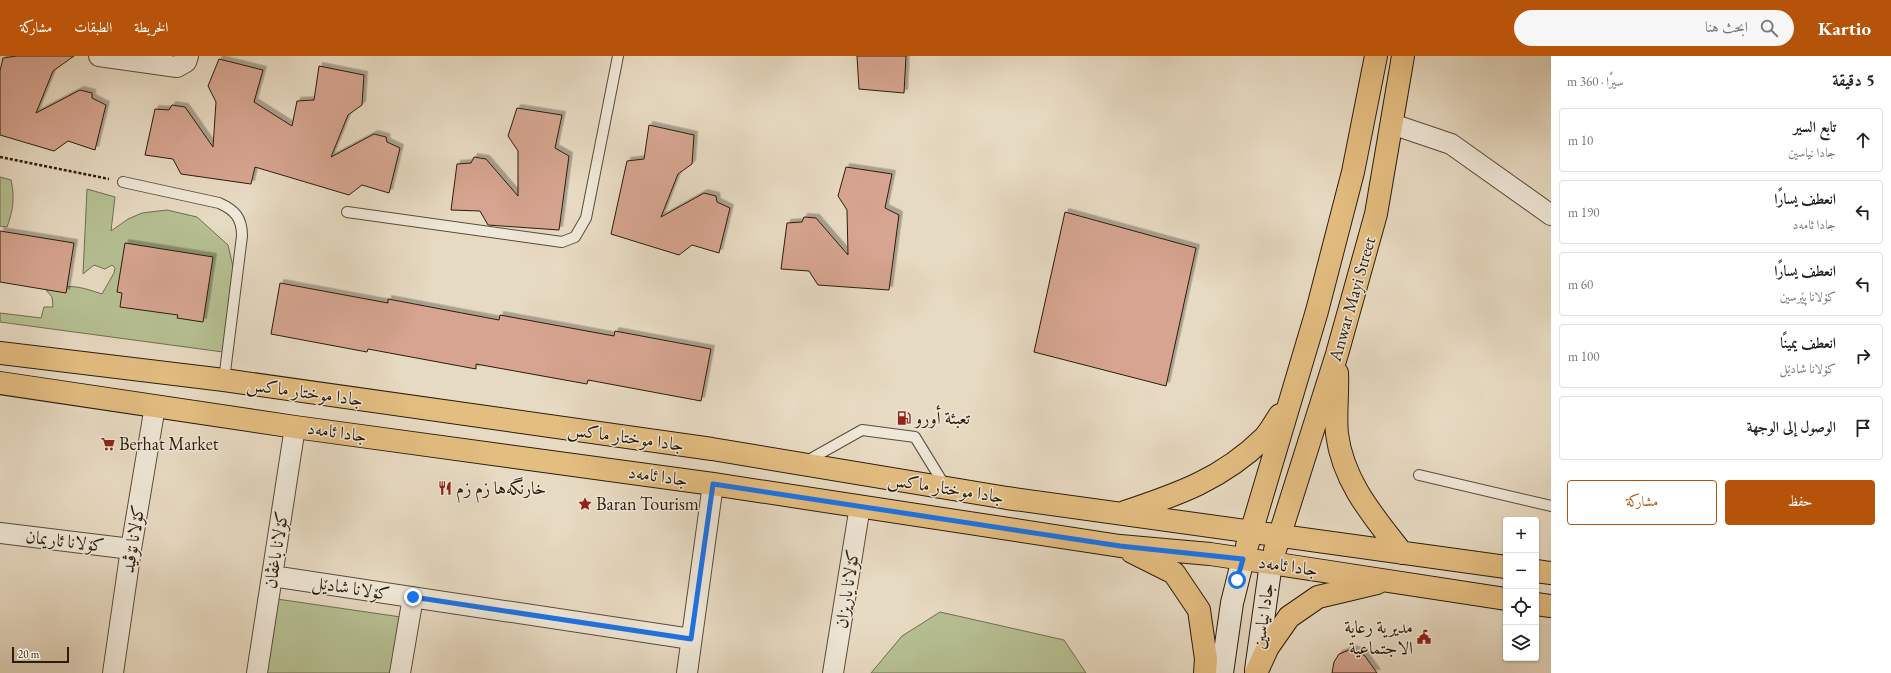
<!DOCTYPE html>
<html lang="ar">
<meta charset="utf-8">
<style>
:root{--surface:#fff;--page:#f6f6f6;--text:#222;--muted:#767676;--line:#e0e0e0;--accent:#b45309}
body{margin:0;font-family:"EB Garamond",Amiri,serif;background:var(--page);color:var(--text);direction:rtl}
.controls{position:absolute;right:12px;bottom:12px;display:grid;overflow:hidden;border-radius:4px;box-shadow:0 1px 3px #0004}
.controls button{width:36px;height:36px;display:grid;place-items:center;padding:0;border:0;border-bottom:1px solid var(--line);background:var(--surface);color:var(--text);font:20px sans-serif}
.scale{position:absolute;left:12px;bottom:10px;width:57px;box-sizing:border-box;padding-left:4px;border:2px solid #2b1d0c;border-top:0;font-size:11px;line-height:14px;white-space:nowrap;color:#2b1d0c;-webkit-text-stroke:3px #efe7d7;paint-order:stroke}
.stop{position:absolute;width:12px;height:12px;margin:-9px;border:3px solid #1a73e8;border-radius:50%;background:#fff}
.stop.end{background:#1a73e8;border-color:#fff;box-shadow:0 1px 4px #0008}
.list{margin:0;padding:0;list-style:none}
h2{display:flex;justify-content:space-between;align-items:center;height:52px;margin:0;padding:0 16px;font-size:17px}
h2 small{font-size:13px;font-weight:400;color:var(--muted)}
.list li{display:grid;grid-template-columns:26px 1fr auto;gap:12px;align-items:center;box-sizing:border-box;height:64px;margin:0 8px 8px;padding:0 8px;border:1px solid var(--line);border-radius:4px}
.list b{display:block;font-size:15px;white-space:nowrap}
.list p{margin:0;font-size:13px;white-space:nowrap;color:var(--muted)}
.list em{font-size:13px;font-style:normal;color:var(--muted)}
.actions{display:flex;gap:8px;padding:12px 16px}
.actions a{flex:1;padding:9px 0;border:1px solid var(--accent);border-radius:4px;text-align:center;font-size:14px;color:var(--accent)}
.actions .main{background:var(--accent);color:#fff}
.icon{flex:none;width:22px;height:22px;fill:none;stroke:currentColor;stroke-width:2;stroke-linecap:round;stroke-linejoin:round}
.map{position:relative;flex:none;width:1551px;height:617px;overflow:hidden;direction:ltr}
header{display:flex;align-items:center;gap:24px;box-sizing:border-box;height:56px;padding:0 20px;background:var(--accent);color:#fff}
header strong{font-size:19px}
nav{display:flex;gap:22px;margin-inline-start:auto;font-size:14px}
.search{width:280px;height:36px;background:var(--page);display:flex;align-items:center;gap:10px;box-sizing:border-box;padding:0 14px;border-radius:22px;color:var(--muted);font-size:15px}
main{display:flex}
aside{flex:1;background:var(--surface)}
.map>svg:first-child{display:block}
.green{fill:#b6c093;stroke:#706e50}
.building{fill:#d6a490;stroke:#2b1d0c;filter:url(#shadow)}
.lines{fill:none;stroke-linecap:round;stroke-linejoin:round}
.lane-casing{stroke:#5a4c3a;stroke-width:12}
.street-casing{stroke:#5a4c3a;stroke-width:22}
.secondary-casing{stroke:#2b1d0c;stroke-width:24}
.primary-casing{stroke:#2b1d0c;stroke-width:24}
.path{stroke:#2b1d0c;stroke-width:2.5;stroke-dasharray:3 2;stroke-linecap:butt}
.lane{stroke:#efe7d7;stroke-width:10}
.street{stroke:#efe7d7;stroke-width:20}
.secondary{stroke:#efe7d7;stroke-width:22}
.primary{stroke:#e4bd81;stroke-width:22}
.route{stroke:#1a73e8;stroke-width:5}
.labels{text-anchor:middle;stroke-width:3;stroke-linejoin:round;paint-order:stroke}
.street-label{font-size:18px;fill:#2b1d0c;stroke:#efe7d7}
.poi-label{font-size:18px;fill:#2b1d0c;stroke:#efe7d7;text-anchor:start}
</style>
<header>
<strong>Kartio</strong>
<div class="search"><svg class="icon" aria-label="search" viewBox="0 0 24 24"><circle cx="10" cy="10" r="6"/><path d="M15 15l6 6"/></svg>ابحث هنا</div>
<nav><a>الخريطة</a><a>الطبقات</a><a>مشاركة</a></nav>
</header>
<main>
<aside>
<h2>5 دقيقة<small>سيرًا · 360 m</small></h2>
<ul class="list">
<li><svg class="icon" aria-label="ahead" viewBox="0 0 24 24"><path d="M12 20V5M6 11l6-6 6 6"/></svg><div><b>تابع السير</b><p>جادا نیاسین</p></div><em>10 m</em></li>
<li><svg class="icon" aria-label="left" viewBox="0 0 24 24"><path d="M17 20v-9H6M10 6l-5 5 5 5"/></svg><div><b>انعطف يسارًا</b><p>جادا ئامەد</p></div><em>190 m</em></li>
<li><svg class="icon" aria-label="left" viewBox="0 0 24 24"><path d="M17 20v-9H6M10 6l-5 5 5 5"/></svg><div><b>انعطف يسارًا</b><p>کۆلانا پێرسین</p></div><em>60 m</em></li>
<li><svg class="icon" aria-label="right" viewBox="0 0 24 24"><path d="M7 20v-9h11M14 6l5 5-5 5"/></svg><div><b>انعطف يمينًا</b><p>کۆلانا شادێل</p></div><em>100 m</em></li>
<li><svg class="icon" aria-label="arrive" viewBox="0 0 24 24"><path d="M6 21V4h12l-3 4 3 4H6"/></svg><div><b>الوصول إلى الوجهة</b></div></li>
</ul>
<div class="actions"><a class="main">حفظ</a><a>مشاركة</a></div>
</aside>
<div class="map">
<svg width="1551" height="617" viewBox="0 0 1551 617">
<defs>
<filter id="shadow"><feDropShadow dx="3.5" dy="-3.5" stdDeviation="0" flood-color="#0004"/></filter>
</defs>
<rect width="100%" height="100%" fill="#e7dac2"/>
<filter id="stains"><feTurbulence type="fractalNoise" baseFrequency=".005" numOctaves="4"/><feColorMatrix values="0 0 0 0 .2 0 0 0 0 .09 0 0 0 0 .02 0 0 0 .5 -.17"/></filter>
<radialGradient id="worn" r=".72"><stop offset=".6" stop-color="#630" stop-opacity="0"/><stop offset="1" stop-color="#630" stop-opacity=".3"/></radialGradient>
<path class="green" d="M0 121 11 124C15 141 13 155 7 171L0 170Z
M87 133 115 141 111 175 128 163 142 157 167 154 197 161 228 189 234 215 223 296 0 266V257L41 262 44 251H53L52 241 46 234C71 228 78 230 102 238L114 217 115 212 112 209 105 213 94 209 83 218Z
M277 543 401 561 393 617H267Z
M940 556 1064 584 1086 617H871L902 580Z"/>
<path class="building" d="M17 0H74L53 15 36 57 80 34 92 37V42L106 49 95 94 68 85 54 95 0 79V15L3 2Z
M857 0H906L904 37 859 33Z
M219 3 263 14 254 46 292 70 297 45 314 44 319 10 364 19 362 49 348 59 331 101 374 78 386 81 387 86 400 92 389 137 362 129 349 139 255 111 251 128 181 118 173 103 145 99 155 53 169 54 172 49 185 51 213 91 216 46 208 30Z
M517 52 562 59 555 92 569 100 559 174 488 169 480 155 451 154 457 108 471 107 474 101 486 103 518 140V95L508 80Z
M649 69 694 79 692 108 678 118 661 161 704 137 716 140 717 146 730 152 719 197 692 189 679 199 611 178 627 105 644 103Z
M846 111 892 118 885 152 899 159 889 234 818 229 809 215 781 213 787 167 802 166 804 161 816 162 848 199 847 154 838 140Z
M1065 156 1196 192 1166 330 1034 296Z
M0 175 74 187 66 237 0 226Z
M125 187 213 201 203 266 177 262 178 259 120 251 122 237 117 236Z
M280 227 388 247V243L499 264 500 259 614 280 615 275 711 293 701 345 588 324 587 328 476 308V313L368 293 367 296 271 278Z
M1352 593 1358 595 1365 600 1377 617H1332L1334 606 1339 598Z"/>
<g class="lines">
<defs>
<path id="lane" d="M123 126 219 147C235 154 242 162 242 180L224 324
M347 156 562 186 575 181 586 162 618 0
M805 406 862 374 915 381 945 430
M1419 419 1551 450"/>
<path id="street" d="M99 0 177 11 186 6 188 0
M1392 68 1451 88 1551 159
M0 477 131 493
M272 520 691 583
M113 617 131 493 155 350
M257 617 295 371
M400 617 413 541
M687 617 713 428
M833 617 860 450"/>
<path id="secondary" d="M1256 614 1271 507
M1222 617 1232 547 1243 503"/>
<path id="primary" d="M0 297 224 324 712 393 1007 442 1506 511
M1337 317C1338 337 1335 359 1337 378 1343 426 1374 461 1402 497
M0 327 295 371 713 428 1120 490 1210 498 1271 507 1506 543
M1125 456C1179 438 1222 423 1264 382 1270 376 1275 366 1280 359
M1247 490 1317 255 1353 116 1376 0
M1275 494 1337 298 1376 158 1403 0
M1132 496 1174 517 1199 554 1206 603 1205 617
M1536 515 1551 517
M1536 548 1551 550
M1256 617 1268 591 1289 561 1318 541 1377 527"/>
</defs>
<use href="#lane" class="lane-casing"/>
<use href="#street" class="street-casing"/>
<use href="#secondary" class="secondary-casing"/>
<use href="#primary" class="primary-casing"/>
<path class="path" d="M0 101 109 123"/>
<use href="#lane" class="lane"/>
<use href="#street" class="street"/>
<use href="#secondary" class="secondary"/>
<use href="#primary" class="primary"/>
</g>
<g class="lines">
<path class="route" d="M413 541 691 583 713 428 1120 490 1243 503 1237 524"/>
</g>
<defs>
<symbol id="fuel-bare" viewBox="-9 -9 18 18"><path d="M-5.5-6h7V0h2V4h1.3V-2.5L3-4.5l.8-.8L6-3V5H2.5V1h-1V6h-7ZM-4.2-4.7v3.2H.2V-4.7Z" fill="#8f2418" stroke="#efe7d7" stroke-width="2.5" paint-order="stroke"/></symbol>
<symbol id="supermarket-bare" viewBox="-9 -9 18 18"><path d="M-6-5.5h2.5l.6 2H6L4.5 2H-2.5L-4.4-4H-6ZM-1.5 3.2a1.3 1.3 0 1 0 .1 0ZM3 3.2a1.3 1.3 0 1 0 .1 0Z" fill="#8f2418" stroke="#efe7d7" stroke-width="2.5" paint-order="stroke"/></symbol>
<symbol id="restaurant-bare" viewBox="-9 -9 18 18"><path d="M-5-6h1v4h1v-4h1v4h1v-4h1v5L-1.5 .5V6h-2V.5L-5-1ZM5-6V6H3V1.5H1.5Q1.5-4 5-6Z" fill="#8f2418" stroke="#efe7d7" stroke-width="2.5" paint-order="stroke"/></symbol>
<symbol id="sight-bare" viewBox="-9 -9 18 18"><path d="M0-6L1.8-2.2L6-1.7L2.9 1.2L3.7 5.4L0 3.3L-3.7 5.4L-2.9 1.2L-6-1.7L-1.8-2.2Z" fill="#8f2418" stroke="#efe7d7" stroke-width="2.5" paint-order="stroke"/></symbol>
<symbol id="civic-bare" viewBox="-9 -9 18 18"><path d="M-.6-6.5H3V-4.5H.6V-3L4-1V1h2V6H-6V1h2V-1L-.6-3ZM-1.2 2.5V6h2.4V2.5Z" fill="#8f2418" stroke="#efe7d7" stroke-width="2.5" paint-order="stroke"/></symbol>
</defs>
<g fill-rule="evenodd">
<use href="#fuel-bare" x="894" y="352" width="20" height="20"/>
<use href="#supermarket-bare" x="98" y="378" width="20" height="20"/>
<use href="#restaurant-bare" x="435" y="422" width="20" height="20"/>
<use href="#sight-bare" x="575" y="438" width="20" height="20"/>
<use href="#civic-bare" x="1414" y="571" width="20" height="20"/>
</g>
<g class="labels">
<g class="street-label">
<text transform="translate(1352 243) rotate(-74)" y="6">Anwar Mayi Street</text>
<text transform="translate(305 336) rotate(8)" y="6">جادا موختار ماكس</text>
<text transform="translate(337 376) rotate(8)" y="6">جادا ئامەد</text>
<text transform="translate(626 381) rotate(8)" y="6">جادا موختار ماكس</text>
<text transform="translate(658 420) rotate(8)" y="6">جادا ئامەد</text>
<text transform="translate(946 432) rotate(9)" y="6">جادا موختار ماكس</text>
<text transform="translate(133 483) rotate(-81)" y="6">کۆلانا نۆڤید</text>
<text transform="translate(65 485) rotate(7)" y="6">کۆلانا ئاریمان</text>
<text transform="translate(276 494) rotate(-81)" y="6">کۆلانا باغڤان</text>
<text transform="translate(1288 510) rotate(8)" y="6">جادا ئامەد</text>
<text transform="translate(351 532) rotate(9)" y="6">کۆلانا شادێل</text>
<text transform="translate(847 533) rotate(-81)" y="6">کۆلانا یاریزان</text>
<text transform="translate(1263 560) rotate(-82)" y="6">جادا نیاسین</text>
</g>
<g class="poi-label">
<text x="915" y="368">تعبئة أورو</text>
<text x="119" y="394">Berhat Market</text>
<text x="456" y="438">خارنگەها زم زم</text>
<text x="596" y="454">Baran Tourism</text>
<text x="1413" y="577" text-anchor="end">مديرية رعاية<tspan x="1413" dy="21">الاجتماعية</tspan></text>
</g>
</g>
<rect width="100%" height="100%" filter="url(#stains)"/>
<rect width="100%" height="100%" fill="url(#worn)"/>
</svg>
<div class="controls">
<button>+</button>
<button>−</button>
<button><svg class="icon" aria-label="locate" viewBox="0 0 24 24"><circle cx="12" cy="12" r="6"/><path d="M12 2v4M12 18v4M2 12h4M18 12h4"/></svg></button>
<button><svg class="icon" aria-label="layers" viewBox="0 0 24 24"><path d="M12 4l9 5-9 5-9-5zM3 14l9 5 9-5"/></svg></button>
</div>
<div class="scale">20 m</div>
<div class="stop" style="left:1237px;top:524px"></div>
<div class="stop end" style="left:413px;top:541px"></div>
</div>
</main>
